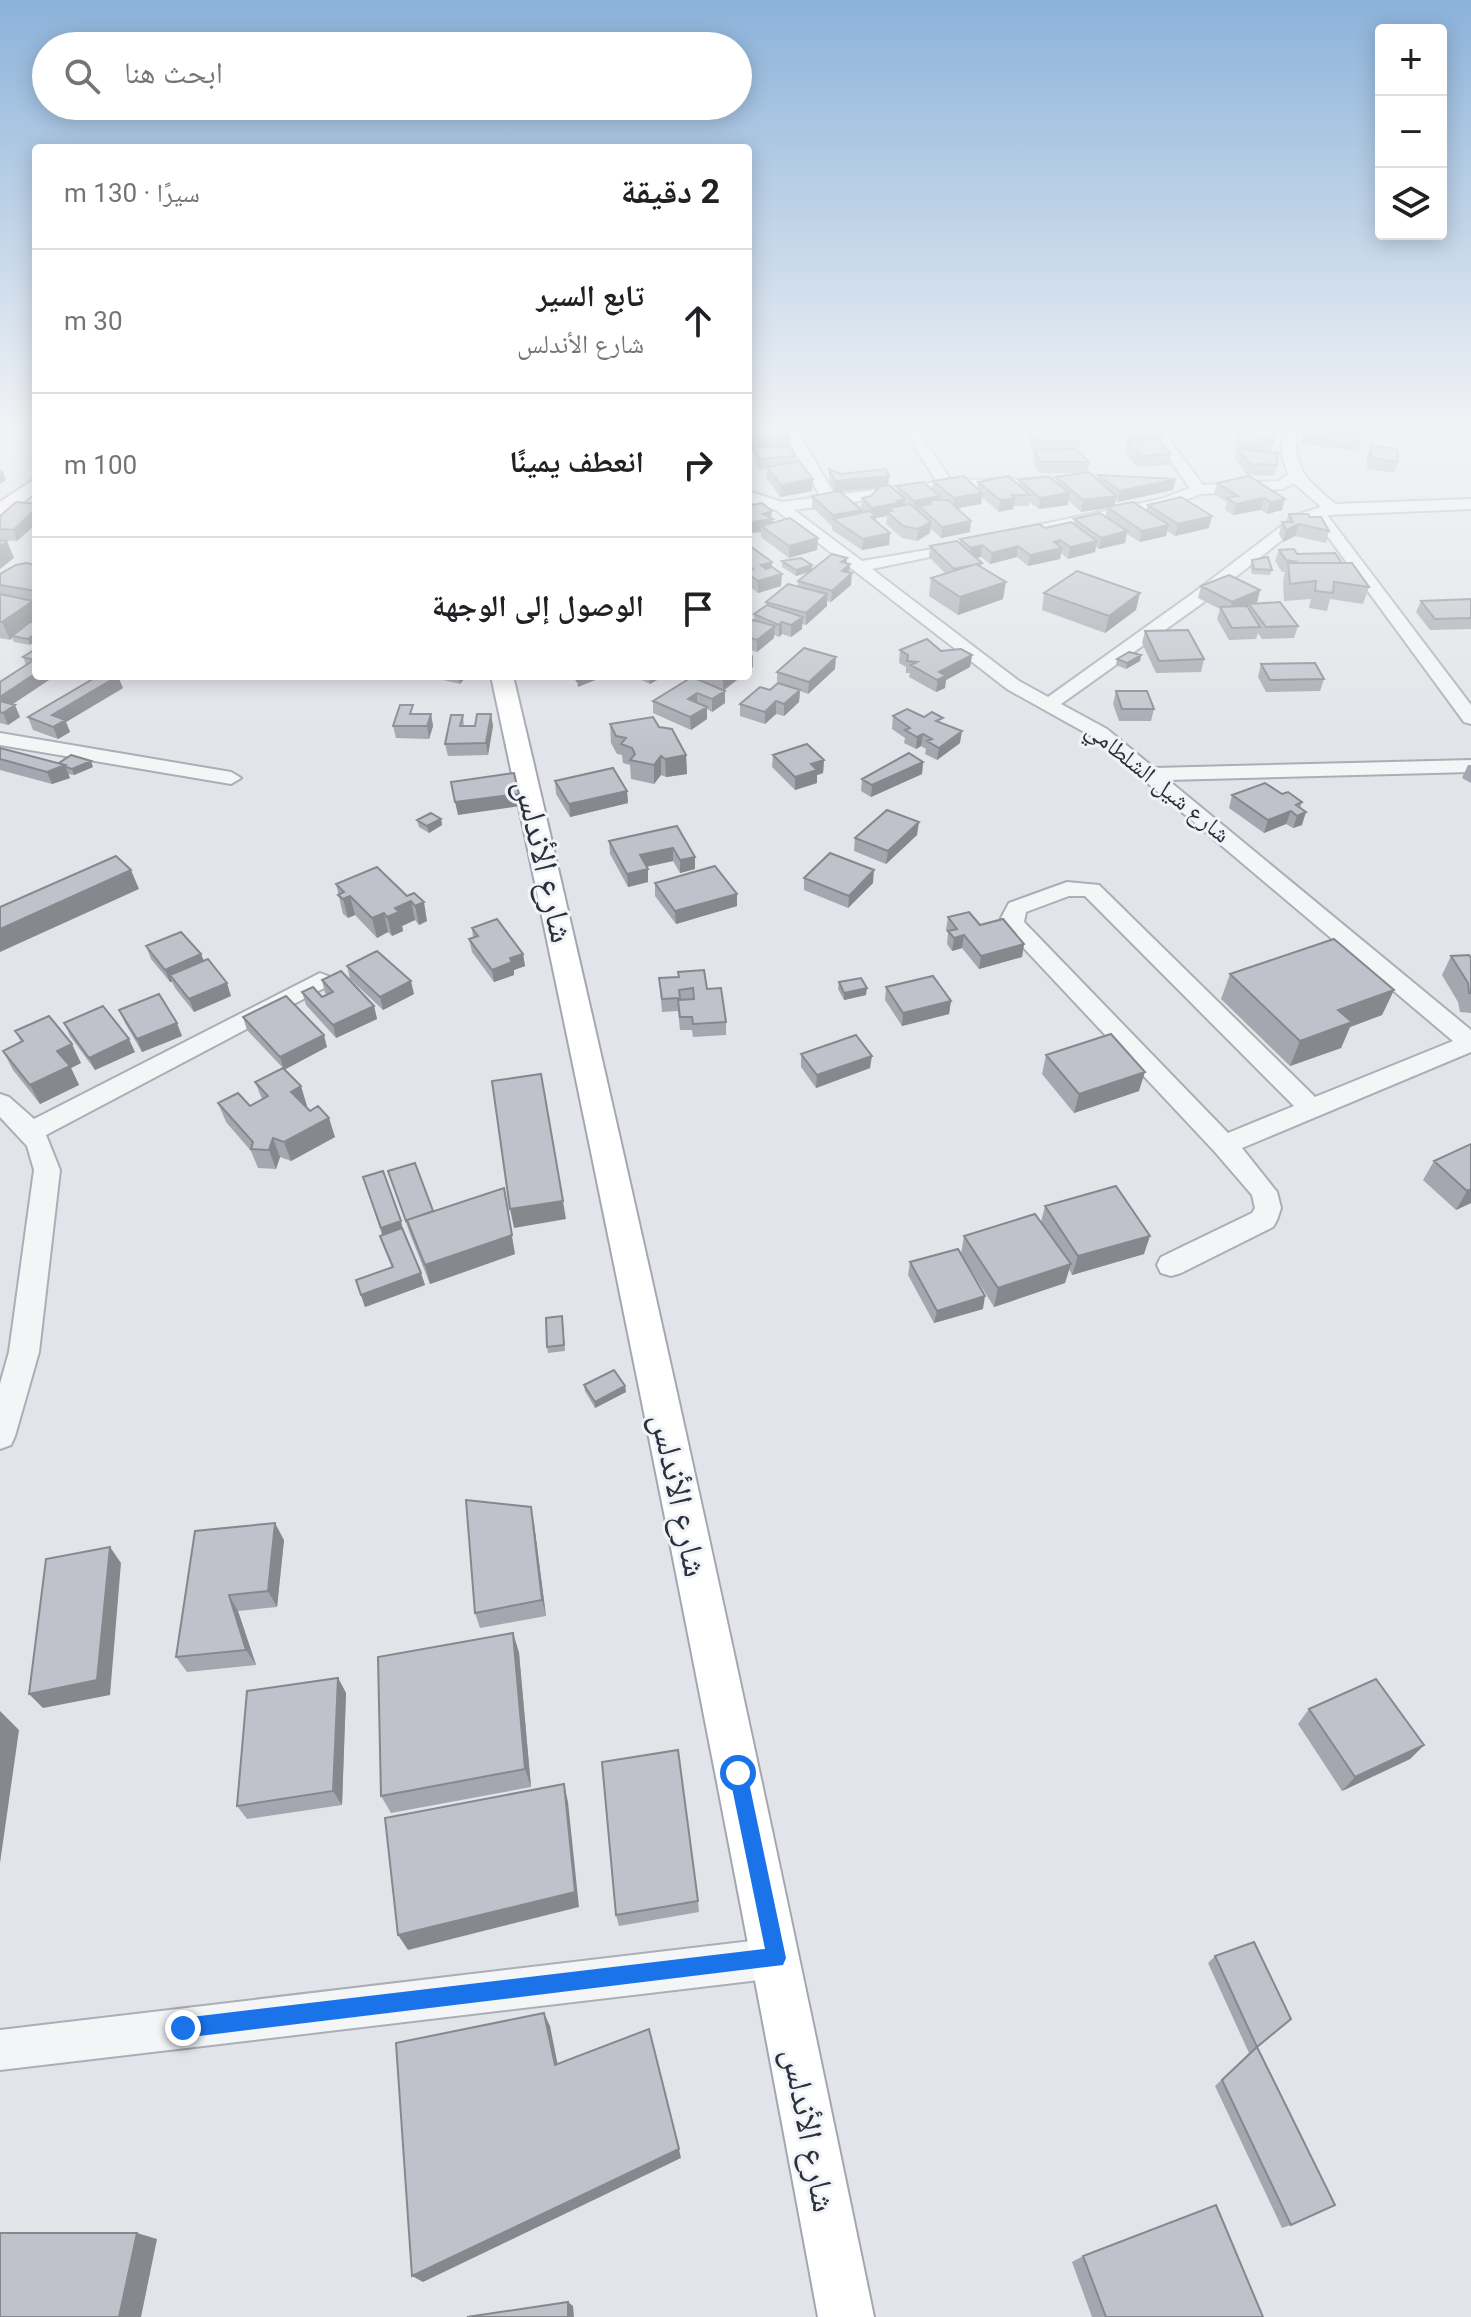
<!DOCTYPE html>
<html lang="ar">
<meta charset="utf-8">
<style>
:root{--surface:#fff;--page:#f6f6f6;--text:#202124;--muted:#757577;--line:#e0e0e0}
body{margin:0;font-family:Roboto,"Noto Naskh Arabic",sans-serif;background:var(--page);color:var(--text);direction:rtl}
.controls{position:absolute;right:24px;top:24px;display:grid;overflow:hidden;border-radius:8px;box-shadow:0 4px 20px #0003}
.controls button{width:72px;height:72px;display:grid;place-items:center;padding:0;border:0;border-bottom:2px solid var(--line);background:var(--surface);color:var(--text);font:40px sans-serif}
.stop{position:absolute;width:24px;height:24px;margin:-18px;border:6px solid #1a73e8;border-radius:50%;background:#fff}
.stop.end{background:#1a73e8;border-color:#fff;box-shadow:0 2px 8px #0008}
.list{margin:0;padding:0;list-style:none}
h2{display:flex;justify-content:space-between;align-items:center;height:104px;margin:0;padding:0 32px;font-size:34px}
h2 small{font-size:26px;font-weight:400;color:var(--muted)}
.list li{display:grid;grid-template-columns:52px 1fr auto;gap:24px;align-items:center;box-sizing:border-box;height:144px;padding:0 32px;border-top:2px solid var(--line)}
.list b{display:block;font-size:30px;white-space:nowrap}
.list p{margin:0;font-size:26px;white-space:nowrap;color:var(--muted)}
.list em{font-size:26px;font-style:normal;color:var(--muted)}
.icon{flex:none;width:44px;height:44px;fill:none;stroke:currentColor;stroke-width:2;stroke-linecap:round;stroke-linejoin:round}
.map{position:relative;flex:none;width:1471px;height:2317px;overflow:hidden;direction:ltr}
.search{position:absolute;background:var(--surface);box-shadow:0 4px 20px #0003;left:32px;top:32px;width:720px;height:88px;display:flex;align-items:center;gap:20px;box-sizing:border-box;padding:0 28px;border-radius:44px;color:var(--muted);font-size:30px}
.panel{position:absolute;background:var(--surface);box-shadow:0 4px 20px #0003;left:32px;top:144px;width:720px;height:536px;border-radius:8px;direction:rtl}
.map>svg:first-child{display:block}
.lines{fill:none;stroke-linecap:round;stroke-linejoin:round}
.minor-casing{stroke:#abaeb6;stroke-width:4}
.major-casing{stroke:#a2a7b3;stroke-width:4}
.minor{fill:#f4f5f7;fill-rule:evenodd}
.major{fill:#fff;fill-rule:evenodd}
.wall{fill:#a4a7af;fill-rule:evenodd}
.shaded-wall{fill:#86888e}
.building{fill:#bfc2cb;stroke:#86888e;stroke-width:2}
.route{fill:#1a73e8}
.labels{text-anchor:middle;stroke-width:6;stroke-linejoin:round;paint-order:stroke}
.far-street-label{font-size:24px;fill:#2b303f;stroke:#f1f3f6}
.near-street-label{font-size:34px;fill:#2b303f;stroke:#f1f3f6}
</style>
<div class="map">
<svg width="1471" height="2317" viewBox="0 0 1471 2317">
<rect width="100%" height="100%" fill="#e2e4e9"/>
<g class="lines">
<defs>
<path id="minor" d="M780 426H794L835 495 937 482 901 426H915L951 480 1058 479 1060 482 1053 486 947 489 794 510 862 561 968 543V549L872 569 1019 681 1048 697 1192 594 1296 515 1321 507 1294 483 1283 489 1201 494 1165 508 1012 540 1006 538V532L1161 499 1190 488 1154 438V426H1168V438L1203 485 1279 481 1288 474 1282 456 1281 426H1295C1294 468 1304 479 1336 504L1471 499V509L1327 515 1471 705V724L1464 722 1315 519 1306 521 1204 602 1061 704 1107 729 1154 768 1471 760V772L1168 780 1471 1030V1052L1242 1148 1277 1192 1281 1208 1277 1220 1273 1227 1181 1273 1171 1276 1161 1273 1157 1265 1161 1257 1252 1213 1255 1208 1252 1195 1215 1152 1006 929 1001 918 1009 903 1067 882 1099 885 1315 1097 1453 1041 1093 737 1007 689 776 510 748 501V491L782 502 821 497ZM1069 896H1085L1294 1106 1228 1133 1024 922 1026 912Z
M0 733 231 772 241 778 231 784 0 745Z
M320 973 328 976 332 981 328 986 46 1135 60 1170 39 1352 15 1436 11 1445 0 1449V1384L9 1352 34 1170 27 1146 0 1117V1094L9 1097 34 1119Z
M776 1938 790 1944 796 1958 790 1972 776 1978 0 2070V2030Z"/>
<path id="major" d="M36 478V492L7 515 0 517V502Z
M491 676H513C642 1221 761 1768 874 2317H818C717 1768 608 1221 491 676Z"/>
</defs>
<use href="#minor" class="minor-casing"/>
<use href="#major" class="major-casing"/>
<use href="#minor" class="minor"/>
<use href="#major" class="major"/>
</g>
<path class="wall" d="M748 426 790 436 789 447 795 456 794 462 812 491 780 497 766 478 767 469 759 470 754 458V451H748Z
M800 426H849V428H844V434L816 436 812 429 802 430Z
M1119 426H1153L1162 437 1161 443 1171 454 1168 465 1137 467 1126 454 1128 444 1118 432Z
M1233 426H1273L1272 430 1274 441 1271 451 1277 465 1274 476 1247 475 1235 459 1236 453H1234L1240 433 1232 432Z
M1304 426H1362V435L1357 451 1301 444Z
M1030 430 1080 442 1078 451 1089 462 1087 473 1097 479 1098 475 1173 490 1118 502 1115 501 1114 506 1146 510 1148 505 1209 528 1175 536 1167 531 1166 536 1140 542 1127 534 1125 543 1099 549 1096 547 1095 552 1068 559 1061 553 1060 559 1028 566 1017 557 990 564 981 557 975 558 982 563 981 567 1003 599 958 615 929 596 931 578 946 574 929 557 930 546 960 543V539L1073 524 1074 519 1105 517 1107 508 1081 512 1068 500V505L1039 509 1029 502V506H1014L1013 509 999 512 982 497 981 504 957 508 970 532 941 538 930 528V533L917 541 902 538 886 524 887 516 876 518V521L889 545 862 550 832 530V526L812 507V496L834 492 829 480V469L840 474 889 476 888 485 896 492 897 486 932 490 933 481 977 488 978 482 1018 485 1019 480 1055 482 1056 477 1081 473H1039L1033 461 1034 453H1033L1029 441ZM876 488V491L871 496 862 498 861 509 840 492Z
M1371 446 1398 462 1394 473 1367 469V457Z
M1249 476 1282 510 1267 514 1261 510 1233 515 1225 510 1227 502 1214 494 1217 483Z
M36 504V524L17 541 0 540V516Z
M748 504 773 519V523L817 550 789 558 761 537V532L752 533 748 531Z
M1289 514 1310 517 1329 531 1326 543 1295 536 1283 542 1279 534 1282 522H1286Z
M748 547 772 562V567L781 586 758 593 748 585Z
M1279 550 1342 563 1369 587 1363 604 1330 599 1327 611 1309 608 1311 599 1284 601 1283 581 1285 572H1282L1275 561Z
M1252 560 1272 570 1270 575 1252 574 1250 566Z
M782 561 812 570 846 564H850L849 573 851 585 831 602 827 601V606L806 625 802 624V629L791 637 782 634 779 637 774 635V638L757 652 748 649V624L754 620V614L766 605V602L798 586V581L810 572 796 576 782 567Z
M36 565V621L34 623 30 645 14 642 12 638 10 640 0 638V574Z
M1201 586 1260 590 1257 602 1252 604 1298 626 1294 638 1262 639 1258 633 1256 639 1229 640 1217 619 1220 609 1198 598Z
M1044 593 1136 610 1105 633 1042 610Z
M1471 599V629L1430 630 1416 612 1421 601Z
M1145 631 1204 659 1201 672 1156 673 1142 643Z
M34 650 55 676 12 704 20 717 8 725 0 723V682L26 665 23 657Z
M900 650 941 651 972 655 970 667 946 680 945 688 936 692 909 677 910 673H906V667L899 663Z
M1141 655 1140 661 1126 669 1116 665 1117 659Z
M1261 664 1324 679 1320 691 1266 692 1258 677Z
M835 669 808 694 800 691 799 702 784 716 776 714 765 724 740 716V704L770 690 777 684V672Z
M426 676H467L460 684Z
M633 676H664L650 684Z
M692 676H742L724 690 725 703 712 712 707 709V719L691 730 653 713V701Z
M123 688 66 722 70 732 58 739 33 730 28 717Z
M1116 691 1154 709 1151 721H1119L1113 704Z
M415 714H431L433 726 429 739 396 738 393 726Z
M491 714 493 726 488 755 448 756 445 744 463 715 464 726H475Z
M893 716 924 717 942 723 960 743 937 760 925 754 926 749 921 746 916 749 904 743 905 738 892 729Z
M610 724 659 727 686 755 687 774 666 777 661 775 654 784 631 779 630 765 623 763 622 755 617 754 611 743Z
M0 748 59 763 93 767 74 775 68 774 70 778 52 784 0 770Z
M773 755 824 760 823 773 817 775V783L795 790 772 767Z
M923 762 922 774 871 797 861 791 862 779Z
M1468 765H1471V783L1462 778Z
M555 781 627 791 628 803 570 817 556 794Z
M1282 794 1302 802 1300 808 1302 825 1293 828 1286 824 1264 833 1229 808 1232 795Z
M441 819 442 825 429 833 419 827 417 820Z
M677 826 695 869 680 873 673 861 646 867 648 882 628 887 610 854 609 841Z
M917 835 886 864 854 851 855 838Z
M804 878 873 883 848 908 804 890Z
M655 883 737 894V906L676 924 655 896Z
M336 884 407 896 427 921 419 925 415 920 402 926 403 931 392 936 388 932 377 938 355 915 348 918 343 914Z
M948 917 980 925 1024 944 1022 957 979 969 962 948 952 951 947 944 948 933 946 930Z
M472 928 523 954 525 966 514 970V975L494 982 472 952 469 939 473 938Z
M146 946 201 954 204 961 231 996 194 1012 175 988 172 982H170L151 959Z
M1451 956 1471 958V1013L1460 1012 1458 1002 1442 975Z
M347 966 414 994 383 1010 350 979Z
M1230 974 1394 990 1382 1015 1350 1027 1341 1048 1290 1066 1221 999Z
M659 978 707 989 726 1022V1035L693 1037 692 1030H680L678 1011 662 1012Z
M322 980 374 1006 377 1019 336 1038 306 1005 302 992 322 997 327 995 325 993Z
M839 982 866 995 844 1000 838 989Z
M886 987 951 1001 949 1014 902 1026 885 1000Z
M119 1010 182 1036 142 1052 125 1023Z
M243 1017 327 1047 285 1069 307 1106H306L335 1137 291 1161 280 1157 276 1169 258 1168 251 1151 226 1122 218 1103 250 1106 262 1099 255 1082 283 1068 247 1030Z
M64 1023 135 1052 95 1070 70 1036Z
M15 1031 81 1063 71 1068 79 1085 40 1104 13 1070 3 1051 21 1042Z
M801 1054 870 1068 816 1088 801 1067Z
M1046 1055 1139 1091 1074 1113 1042 1074Z
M1471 1144V1203L1456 1210 1423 1180 1434 1161Z
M388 1171 433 1211 515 1254 430 1284 410 1234Z
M363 1177 403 1229 425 1285 365 1307 356 1280 392 1267 384 1248 380 1236 382 1235Z
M1045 1206 1144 1254 1072 1275 1069 1269 1065 1283 994 1307 971 1270 983 1309 934 1323 908 1275 910 1262 961 1254 964 1236 1041 1222Z
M563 1322 565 1351 548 1353 547 1347Z
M584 1385 625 1386 626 1392 595 1408 585 1391Z
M534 1523 546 1616 480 1628 475 1613Z
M195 1531 284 1540 277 1607 238 1611 256 1665 187 1672 176 1657Z
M513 1633 519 1653 531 1787 391 1813 381 1796Z
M338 1678 346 1693 342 1805 247 1819 237 1806Z
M1309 1709 1424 1745 1410 1759 1342 1791 1298 1724Z
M698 1901 699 1912 619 1926 616 1915Z
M1215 1956 1257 2047 1291 2225 1282 2228 1215 2086 1249 2053 1208 1963Z
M1083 2256 1263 2317H1092L1072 2262Z"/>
<path class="shaded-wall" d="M803 426H812V429L802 430Z
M790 436 789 447H754V451H748V441Z
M2 469 6 480 0 484V471Z
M889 476 888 487 834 492 835 481Z
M813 479 812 491 780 497 781 485Z
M1176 479 1173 490 1118 502 1120 491Z
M982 493 981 504 953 509 954 498Z
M1069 493 1068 505 1039 509 1040 498Z
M940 496 939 507 919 506V511L913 512 914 501Z
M1116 496 1114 507 1081 512 1083 500Z
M1015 498 1013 509 999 512 1000 500Z
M1264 498 1261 510 1233 515 1236 504Z
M905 499 904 511H892L889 508 887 516 876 518 875 528H870L872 508Z
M1285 499 1282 510 1267 514 1270 502Z
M36 509V524L17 541 13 530Z
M862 510 861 521 833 519V515Z
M772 511 771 519H773V530L761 526V532L752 533V522L763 514Z
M1212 516 1209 528 1175 536 1178 524Z
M971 521 970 532 941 538 942 527Z
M931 522 930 533 917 541 918 529Z
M1299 524 1295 536 1283 542 1286 530Z
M1169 525 1166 536 1140 542 1142 531Z
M1127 531 1125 543 1099 549 1101 538Z
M890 533 889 545 862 550 863 539Z
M818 538 817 550 789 558V546Z
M1060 540 1058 549 1062 548 1060 559 1028 566 1030 555Z
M7 541 14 558 0 569V547Z
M1097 541 1095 552 1068 559 1070 547Z
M982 545 981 557 970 559 971 548Z
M1018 546 1017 557 990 564 992 553Z
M847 558 846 567 850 564 849 576 852 573 851 585 831 602 832 591 841 562Z
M772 562V573L761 565Z
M812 565V571L796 576V570Z
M782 574 781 586 758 593V581Z
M1006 582 1003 599 958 615 960 597Z
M1260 590 1257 602 1229 614 1232 602Z
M1140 593 1136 610 1105 633 1109 616Z
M827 594V606L806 625V613Z
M33 601 36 608V621L14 636H12V638L10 640 2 622Z
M803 617 802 629 791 637V625Z
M782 622V634L779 637V625Z
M775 626 774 638 757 652V640Z
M36 633V641L30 645 28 639Z
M753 655V667L748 671V659Z
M972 655 970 667 946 680 945 688 936 692 939 672Z
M1141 655 1140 661 1126 669 1127 663Z
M836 657 835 669 808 694 809 682Z
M36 673V676H55L1 712 0 697Z
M118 676 123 688 66 722 70 732 58 739 53 727 52 715Z
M458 676H467L460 684Z
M589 676 603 677 578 687 577 681Z
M649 676H664L650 684Z
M726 676H742L723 691V679Z
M800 690 799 702 784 716V704Z
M725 691V703L712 712V699Z
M697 693V705L688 699Z
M776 701V714L765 724V712Z
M15 705 20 717 8 725 3 713Z
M707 707V719L691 730 690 717Z
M431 714 433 726 429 739 427 726Z
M491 714 493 726 488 755 486 743Z
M962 731 960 743 937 760 939 748Z
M923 734 921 746 916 749 917 737Z
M686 755 687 774 666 777 665 759Z
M661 756V775L654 784V765Z
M824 760 823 773 817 775V783L795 790V777L811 764Z
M91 761 93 767 74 775 72 769Z
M923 762 922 774 871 797 872 785Z
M65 765 70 778 52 784 47 772Z
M627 791 628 803 570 817 569 804Z
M519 794 521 806 458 815 455 802Z
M1291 811 1286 824 1264 833 1268 820Z
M1306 812 1302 825 1293 828 1297 816Z
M441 819 442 825 429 833 427 826Z
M919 822 917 835 886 864 888 851Z
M673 848V861L640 868V855Z
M695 857V869L680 873V860Z
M648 869V882L628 887 627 874Z
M131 870 139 889 0 952V929Z
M874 870 873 883 848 908 849 896Z
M737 894V906L676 924 675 911Z
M350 896 355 915 348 918 343 899Z
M411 901 415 920 402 926 403 931 392 936 387 917 395 908Z
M424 902 427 921 419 925 415 906Z
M384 913 388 932 377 938 372 918Z
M964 935 962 948 952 951 954 938Z
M1024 944 1022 957 979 969 981 956Z
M201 954 206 967 170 975 172 982H170L165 970Z
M523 954 525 966 514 970V975L494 982 492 970 510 958Z
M411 981 414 994 383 1010 380 997Z
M227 983 231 996 194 1012 189 999Z
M867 988 866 995 844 1000V993Z
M1394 990 1382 1015 1350 1027 1341 1048 1290 1066 1300 1041 1338 1010Z
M951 1001 949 1014 902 1026 903 1013Z
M374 1006 377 1019 336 1038 333 1025Z
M177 1023 182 1036 142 1052 137 1039Z
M324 1035 327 1047 284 1070 280 1057Z
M129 1039 135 1052 95 1070 89 1058Z
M72 1044 81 1063 71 1068 79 1085 40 1104 30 1085 57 1051Z
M872 1056 870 1068 816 1088 817 1075Z
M1145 1072 1139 1091 1074 1113 1079 1094Z
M301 1086 307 1106 298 1111 291 1092Z
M329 1118 335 1137 291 1161 284 1142Z
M273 1138 280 1157 276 1169 269 1150Z
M504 1188 515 1254 430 1284 425 1265Z
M1471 1189V1203L1456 1210 1467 1191Z
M563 1201 566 1219 514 1228 510 1209Z
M401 1221 404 1234 384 1240 381 1228Z
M1150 1236 1144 1254 1072 1275 1078 1256Z
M1071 1264 1065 1283 994 1307 998 1288Z
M421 1273 425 1285 365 1307 361 1295Z
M985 1296 983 1309 934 1323 937 1311Z
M625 1386 626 1392 595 1408V1402Z
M531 1507 534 1523 546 1616 542 1600Z
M275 1523 284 1540 277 1607 268 1591Z
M110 1547 121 1563 110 1695 43 1708 29 1694Z
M229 1595 238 1611 256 1665 246 1650Z
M513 1633 519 1653 531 1787 525 1769Z
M338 1678 346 1693 342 1805 333 1791Z
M0 1711 19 1730 0 1863Z
M1424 1745 1410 1759 1342 1791 1355 1777Z
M564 1784 568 1802 579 1907 408 1950 398 1935Z
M544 2013 550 2026 560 2076 555 2065Z
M679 2149 681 2158 423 2282 412 2276Z
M137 2233 157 2239 141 2317H119Z
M568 2302 573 2306 574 2317H568Z"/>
<path class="building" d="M748 426H783L790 436 748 441Z
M1124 426H1153L1162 437 1135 439Z
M1242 426 1273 430 1274 441 1262 439 1263 445 1237 442Z
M1306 426H1362V435L1306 428Z
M1030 430H1075L1080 442H1034Z
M1159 441 1171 454 1140 456 1128 443Z
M1371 446 1397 449 1398 462 1371 458Z
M754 447H790L795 456 759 459Z
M1076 449 1089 462H1040L1035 450Z
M1237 449 1278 453 1277 465 1250 464Z
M799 461 813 479 781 485 767 467Z
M829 469 840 474 886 469 889 476 835 481Z
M1089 472 1116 496 1083 500 1056 477Z
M1098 475 1176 479 1120 491Z
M964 476 982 493 954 498 933 481Z
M1008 476 1030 495H1012L1015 498 1000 500 978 482Z
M1048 476 1069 493 1040 498 1019 480Z
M1249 476 1285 499 1270 502 1264 498 1236 504 1227 498 1238 496 1217 483Z
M923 482 940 496 914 501 897 486Z
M889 485 905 499 897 501 899 503 872 508 862 498 871 496 878 489 876 487Z
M839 491 862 510 833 515 812 496Z
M1181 497 1212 516 1178 524 1148 505Z
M932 500H948L971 521 942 527 919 506 930 504Z
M16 502 36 504V509L13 530 0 529V516Z
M1133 502 1169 525 1142 531 1107 507Z
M762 503 772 511 763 514 773 519 752 522 748 519V506Z
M910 504 931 522 918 529 903 526 887 512 892 511 889 508Z
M870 511 876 516 871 517 890 533 863 539 833 519Z
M1100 513 1127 531 1101 538 1074 519Z
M1289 514H1308L1310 517H1321L1329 531 1299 524 1286 530 1282 522H1293Z
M790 518 818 538 789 546 761 526Z
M1071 522 1097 541 1070 547 1060 540 1054 542 1062 548 1030 555 1018 546 992 553 982 545 971 548 960 539 1039 524 1045 528Z
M0 540 7 541 0 547Z
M957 541 982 563 954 569 930 546Z
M750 546 772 562 761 565 766 569 772 567 782 574 758 581 748 574V570L753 569 748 565V547Z
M1294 549 1297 554 1335 553 1342 563H1290V562H1298L1286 560 1279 550Z
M832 554 847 558 841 562 850 564 842 571 852 573 832 591 798 581Z
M1268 557 1272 570 1254 569 1252 560Z
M801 558 812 565 796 570 782 561Z
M26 563 36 565V591L0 585V574L16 565Z
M1288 563H1352L1369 587 1334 582 1333 593 1315 591 1316 581 1290 584Z
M976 564 1006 582 960 597 931 578Z
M1077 571 1140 593 1109 616 1044 593Z
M1229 575 1260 590 1232 602 1201 586Z
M788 584 827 594 806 613 766 602Z
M0 594 33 601 2 622H0Z
M1471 599V618L1435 619 1421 601Z
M1280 602 1298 626 1266 627 1249 604Z
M767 605 803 617 791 625 782 622 779 625 754 614Z
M1247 606 1260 627 1232 628 1220 607Z
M753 620 775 626 757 640 748 637V624Z
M30 622 36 623V633L28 639 12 636Z
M1188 630 1204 659 1159 661 1145 631Z
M927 639 941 651 961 649 972 655 939 672 946 676 937 680 911 665 917 662 907 661 908 655 900 650Z
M804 648 836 657 809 682 777 672Z
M34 650H36V673L0 697V682L34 660 23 657Z
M1129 652 1141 655 1127 663 1117 659Z
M1315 663 1324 679 1270 680 1261 664Z
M98 676H118L52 715 65 720 53 727 28 717Z
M574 676H589L577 681Z
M692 677 725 691 712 699 697 693 688 699 707 707 690 717 653 701Z
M778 683 800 690 784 704 776 701 765 712 740 704 760 687 770 690Z
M1116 691H1147L1154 709H1122Z
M0 701 15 705 3 713 0 712Z
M400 705H413L410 714H431L427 726H393Z
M907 709 924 717 932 712 943 718 936 721 962 731 939 748 927 741 932 739 923 734 917 737 905 730 910 728 893 716Z
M477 714H491L486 743 445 744 451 715H463L460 726H475Z
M653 717 659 727 672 729 686 755 665 759 661 756 654 765 630 760 635 754 632 748 621 744 626 738 616 736 610 724Z
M807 744 824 760 811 764 817 770 795 777 773 755Z
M0 748 65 765 47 772 0 759Z
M909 753 923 762 872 785 862 779Z
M71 755 91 761 72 769 66 767 65 765 59 763Z
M613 768 627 791 569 804 555 781Z
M514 773 519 794 455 802 451 782Z
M1265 783 1282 794 1288 792 1302 802 1296 805 1306 812 1297 816 1291 811 1268 820 1232 795Z
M887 810 919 822 888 851 855 838Z
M431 813 441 819 427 826 417 820Z
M677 826 695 857 680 860 673 848 640 855 648 869 627 874 609 841Z
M830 853 874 870 849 896 804 878Z
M116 856 131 870 0 929V907Z
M715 866 737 894 675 911 655 883Z
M377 867 407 896 414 893 424 902 415 906 411 901 395 908 399 912 387 917 384 913 372 918 350 896 343 899 338 895 344 892 336 884Z
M969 912 980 925 1003 919 1024 944 981 956 964 935 954 938 948 931 957 929 948 917Z
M497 919 523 954 510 958 512 962 492 970 469 939 478 936 472 928Z
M181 932 201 954 165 970 146 946Z
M1334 939 1394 990 1338 1010 1352 1022 1300 1041 1230 974Z
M377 951 411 981 380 997 347 966Z
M1469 955 1471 958V993H1469L1468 983 1451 956Z
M208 959 227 983 189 999 170 975Z
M704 970 707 989 721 988 726 1022 693 1024 692 1017H680L678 1000 694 999 693 988 679 990 680 998 662 999 659 978 679 977 678 972Z
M341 971 374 1006 333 1025 302 992 313 987 322 997 333 992 322 980Z
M933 976 951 1001 903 1013 886 987Z
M861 978 867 988 844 993 839 982Z
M159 994 177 1023 137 1039 119 1010Z
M286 996 324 1035 280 1057 243 1017Z
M103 1006 129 1039 89 1058 64 1023Z
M49 1016 72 1044 57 1051 70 1066 30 1085 3 1051 23 1041 15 1031Z
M1111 1034 1145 1072 1079 1094 1046 1055Z
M856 1035 872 1056 817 1075 801 1054Z
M283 1068 301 1086 291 1092 310 1111 318 1106 329 1118 284 1142 273 1138 269 1150 251 1149 253 1142 218 1103 238 1093 250 1106 268 1096 255 1082Z
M541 1074 563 1201 510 1209 492 1081Z
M1471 1144V1189L1467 1191 1434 1161Z
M415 1163 433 1211 407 1220 406 1221 388 1171Z
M383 1171 401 1221 381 1228 363 1177Z
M1116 1186 1150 1236 1078 1256 1045 1206Z
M504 1188 512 1235 425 1265 407 1220Z
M1035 1214 1071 1264 998 1288 964 1236Z
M402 1228 421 1273 361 1295 356 1280 393 1267 380 1236Z
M958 1249 985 1296 937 1311 910 1262Z
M562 1316 564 1345 547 1347 546 1318Z
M614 1370 625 1386 595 1402 584 1385Z
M466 1500 531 1507 542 1600 475 1613Z
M275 1523 268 1591 229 1595 246 1650 176 1657 195 1531Z
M110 1547 97 1680 29 1694 46 1559Z
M513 1633 525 1769 381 1796 378 1657Z
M338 1678 333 1791 237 1806 247 1691Z
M1376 1679 1424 1745 1355 1777 1309 1709Z
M678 1750 698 1901 616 1915 602 1762Z
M564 1784 575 1892 398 1935 385 1818Z
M1254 1942 1291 2019 1257 2047 1215 1956Z
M544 2013 555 2065 649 2029 679 2149 412 2276 396 2043Z
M1257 2047 1335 2205 1291 2225 1222 2080Z
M1216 2205 1263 2317H1106L1083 2256Z
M0 2233H137L119 2317H0Z
M568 2302V2317H467Z"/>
<linearGradient id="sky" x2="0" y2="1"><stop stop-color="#8bb2da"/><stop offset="0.57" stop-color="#f2f3f5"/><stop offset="1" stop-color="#f2f3f5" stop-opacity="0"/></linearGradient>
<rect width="1471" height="751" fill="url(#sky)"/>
<path class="route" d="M738 1764 744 1767 747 1773 786 1958 783 1965 183 2038 175 2035 173 2028 175 2021 183 2018 765 1949 729 1773 732 1767Z"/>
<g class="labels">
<g class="far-street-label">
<text transform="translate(1158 782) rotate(39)" y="8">شارع شيل الشلطامي</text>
</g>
<g class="near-street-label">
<text transform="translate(545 861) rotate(77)" y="12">شارع الأندلس</text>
<text transform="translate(680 1495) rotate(78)" y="12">شارع الأندلس</text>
<text transform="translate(810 2130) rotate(79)" y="12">شارع الأندلس</text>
</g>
</g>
</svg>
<div class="controls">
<button>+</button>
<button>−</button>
<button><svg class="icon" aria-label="layers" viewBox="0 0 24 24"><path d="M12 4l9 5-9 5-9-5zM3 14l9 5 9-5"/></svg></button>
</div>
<div class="stop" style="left:738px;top:1773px"></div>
<div class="stop end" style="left:183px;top:2028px"></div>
<div class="search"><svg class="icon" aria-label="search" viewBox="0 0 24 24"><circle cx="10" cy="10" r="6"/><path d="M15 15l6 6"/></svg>ابحث هنا</div>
<section class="panel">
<h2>2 دقيقة<small>سيرًا · 130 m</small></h2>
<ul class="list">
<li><svg class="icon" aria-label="ahead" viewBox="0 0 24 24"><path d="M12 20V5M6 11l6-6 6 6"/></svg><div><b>تابع السير</b><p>شارع الأندلس</p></div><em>30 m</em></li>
<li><svg class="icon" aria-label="right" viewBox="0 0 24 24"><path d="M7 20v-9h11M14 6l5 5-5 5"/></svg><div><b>انعطف يمينًا</b></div><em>100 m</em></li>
<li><svg class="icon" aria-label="arrive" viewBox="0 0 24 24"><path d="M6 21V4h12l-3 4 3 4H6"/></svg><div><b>الوصول إلى الوجهة</b></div></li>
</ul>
</section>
</div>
